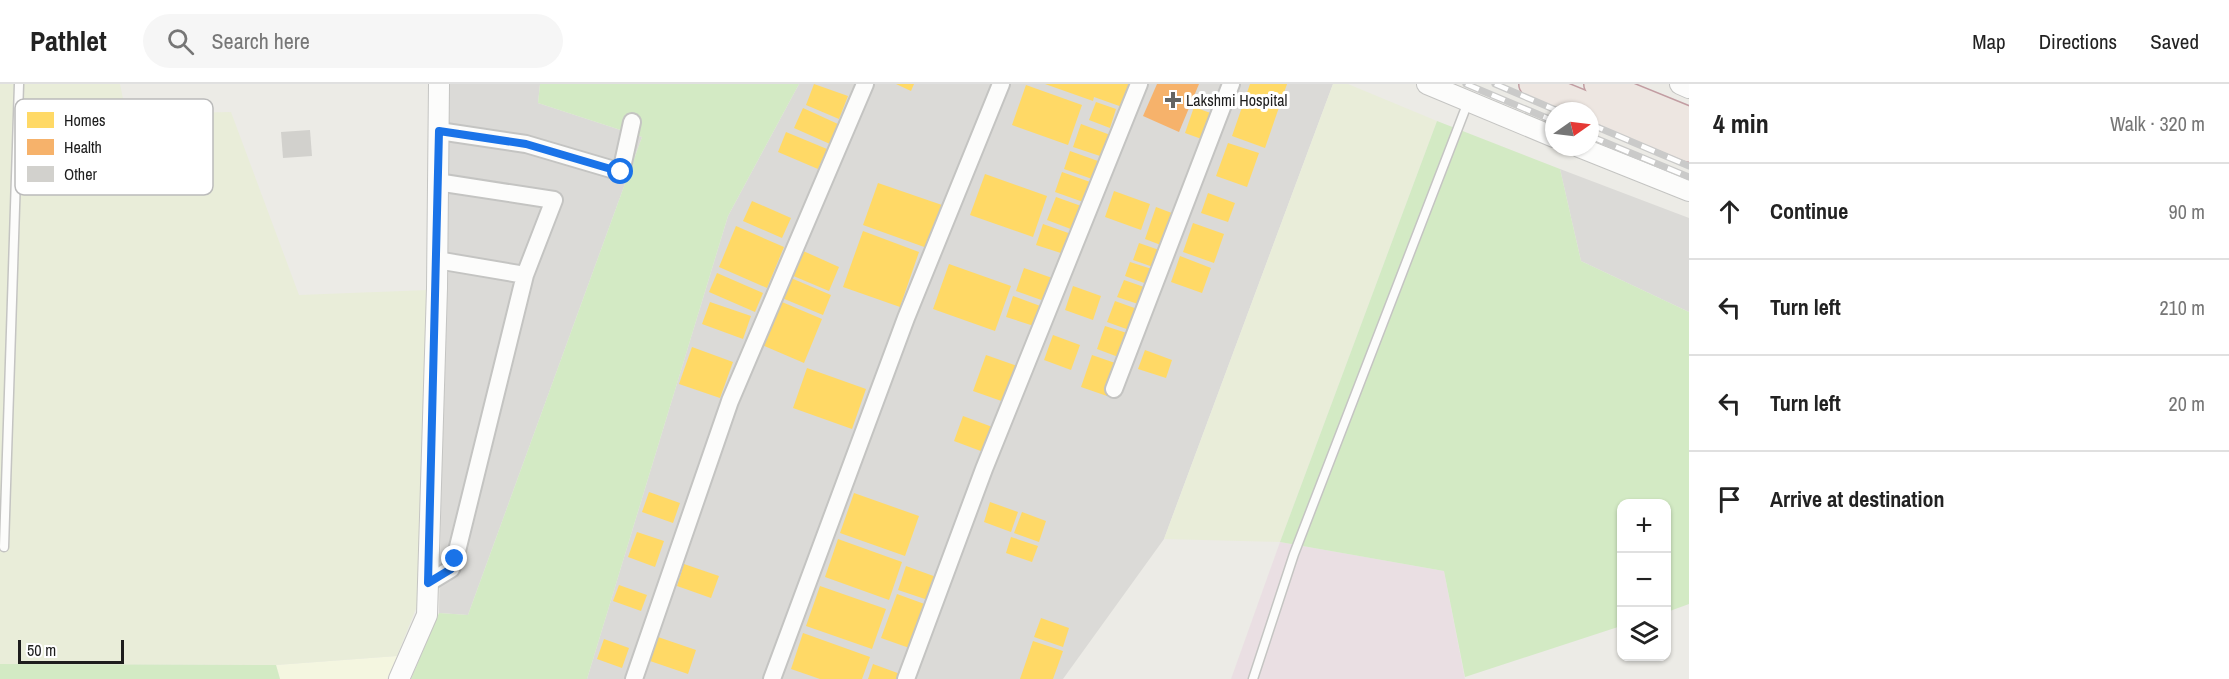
<!DOCTYPE html>
<meta charset="utf-8">
<style>
:root{--surface:#fff;--page:#f6f6f6;--text:#222;--muted:#767676;--line:#e0e0e0}
body{margin:0;font-family:"Archivo Narrow",sans-serif;background:var(--page);color:var(--text)}
.controls{position:absolute;right:18px;bottom:18px;display:grid;overflow:hidden;border-radius:12px;box-shadow:0 2px 4px #0004}
.controls button{width:54px;height:54px;display:grid;place-items:center;padding:0;border:0;border-bottom:2px solid var(--line);background:var(--surface);color:var(--text);font:30px sans-serif}
.compass{position:absolute;left:1545px;top:18px;width:54px;height:54px;border-radius:50%;background:var(--surface);box-shadow:0 2px 4px #0004;rotate:76deg}
.scale{position:absolute;left:18px;bottom:15px;width:106px;box-sizing:border-box;padding-left:6px;border:3px solid #1d1d1d;border-top:0;font-size:16px;line-height:21px;white-space:nowrap;color:#1d1d1d;-webkit-text-stroke:4px #fff;paint-order:stroke}
.stop{position:absolute;width:18px;height:18px;margin:-14px;border:4px solid #1a73e8;border-radius:50%;background:#fff}
.stop.end{background:#1a73e8;border-color:#fff;box-shadow:0 2px 6px #0008}
.list{margin:0;padding:0;list-style:none}
h2{display:flex;justify-content:space-between;align-items:center;height:78px;margin:0;padding:0 24px;font-size:26px}
h2 small{font-size:20px;font-weight:400;color:var(--muted)}
.list li{display:grid;grid-template-columns:39px 1fr auto;gap:18px;align-items:center;box-sizing:border-box;height:96px;padding:0 24px;border-top:2px solid var(--line)}
.list b{display:block;font-size:22px;white-space:nowrap}
.list em{font-size:20px;font-style:normal;color:var(--muted)}
.icon{flex:none;width:33px;height:33px;fill:none;stroke:currentColor;stroke-width:2;stroke-linecap:round;stroke-linejoin:round}
.map{position:relative;flex:none;width:1689px;height:595px;overflow:hidden}
header{display:flex;align-items:center;gap:36px;box-sizing:border-box;height:84px;padding:0 30px;background:var(--surface);border-bottom:2px solid var(--line)}
header strong{font-size:28px}
nav{display:flex;gap:33px;margin-inline-start:auto;font-size:21px}
.search{width:420px;height:54px;background:var(--page);display:flex;align-items:center;gap:15px;box-sizing:border-box;padding:0 21px;border-radius:33px;color:var(--muted);font-size:22px}
main{display:flex}
aside{flex:1;background:var(--surface)}
.map>svg:first-child{display:block}
.residential{fill:#dbdad7}
.industrial{fill:#eadfe3}
.education{fill:#f4f6e0}
.farmland{fill:#e9edd9}
.grass{fill:#d3eac4}
.homes{fill:#ffd966}
.health{fill:#f6b26b}
.building{fill:#d2d1cd}
.lines{fill:none;stroke-linecap:round;stroke-linejoin:round}
.service-casing{stroke:#c4c4c2;stroke-width:11}
.minor-casing{stroke:#c4c4c2;stroke-width:20}
.tertiary-casing{stroke:#c4c4c2;stroke-width:22}
.trunk-casing{stroke:#c29da2;stroke-width:30}
.service{stroke:#fcfcfb;stroke-width:8}
.minor{stroke:#fcfcfb;stroke-width:16}
.tertiary{stroke:#fcfcfb;stroke-width:20}
.trunk{stroke:#ede6e1;stroke-width:27}
.rail-casing{stroke:#cacac9;stroke-width:7}
.rail{stroke:#fff;stroke-width:4.5;stroke-dasharray:14;stroke-linecap:butt}
.route{stroke:#1a73e8;stroke-width:8}
.poi-dot{fill:#656563;stroke:#fff;stroke-width:2}
.labels{text-anchor:middle;stroke-width:6;stroke-linejoin:round;paint-order:stroke}
.poi-label{font-size:16px;fill:#1d1d1d;stroke:#fff;text-anchor:start}
.key{fill:#fff;stroke:#bbb;stroke-width:1.5}
.key-label{font-size:16px;fill:#1d1d1d}
</style>
<header>
<strong>Pathlet</strong>
<div class="search"><svg class="icon" aria-label="search" viewBox="0 0 24 24"><circle cx="10" cy="10" r="6"/><path d="M15 15l6 6"/></svg>Search here</div>
<nav><a>Map</a><a>Directions</a><a>Saved</a></nav>
</header>
<main>
<div class="map">
<svg width="1689" height="595" viewBox="0 0 1689 595">
<rect width="100%" height="100%" fill="#ecebe6"/>
<path class="residential" d="M449 0H540L538 19 642 53 468 531 439 529Z
M799 0H1333L1164 455 1063 595H587L728 132Z
M1560 85 1689 134V228L1581 177Z"/>
<path class="industrial" d="M1280 458 1444 487 1465 595H1231Z"/>
<path class="education" d="M397 572 387 595H280L276 581Z"/>
<path class="farmland" d="M0 0H120L126 30 231 28 299 211 428 206 423 507 397 572 276 581 0 580Z
M1333 0H1348L1437 37 1280 458 1164 455Z"/>
<path class="grass" d="M540 0H799L728 132 587 595H411L439 529 468 531 642 53 538 19Z
M1437 37 1560 85 1581 177 1689 228V520L1667 528 1666 420H1622L1621 542 1465 593 1444 487 1280 458Z
M0 580 276 581 280 595H0Z"/>
<path class="homes" d="M814 0 848 12 839 35 806 21Z
M896 0H914L911 7Z
M1045 0H1130L1125 24 1094 13 1093 17Z
M1250 0H1287L1265 64 1232 52Z
M1026 1 1082 21 1068 61 1012 41Z
M1096 18 1116 25 1110 44 1089 36Z
M1194 23 1216 31 1207 57 1185 49Z
M803 24 838 40 830 60 794 44Z
M1081 40 1113 52 1106 74 1073 63Z
M786 48 827 65 818 85 778 68Z
M1228 59 1259 69 1247 103 1216 92Z
M1070 67 1098 77 1092 95 1064 85Z
M1062 88 1093 99 1086 119 1055 108Z
M985 90 1047 112 1033 153 970 131Z
M878 99 942 121 927 164 863 141Z
M1114 107 1150 120 1141 146 1105 133Z
M1208 109 1235 119 1228 138 1201 129Z
M1056 113 1084 123 1076 147 1047 136Z
M752 117 791 134 782 154 743 137Z
M1156 123 1177 131 1166 163 1145 155Z
M1193 139 1224 150 1214 179 1183 168Z
M1043 140 1074 151 1067 171 1036 161Z
M736 142 784 163 767 204 719 183Z
M863 147 919 168 900 223 843 203Z
M1139 159 1162 167 1156 184 1133 176Z
M801 166 839 183 829 207 791 191Z
M1180 172 1211 184 1202 209 1171 198Z
M1130 178 1152 185 1147 200 1125 192Z
M949 180 1011 202 995 247 933 225Z
M1024 184 1055 195 1047 218 1016 207Z
M717 189 763 209 755 228 709 208Z
M791 194 831 211 823 231 782 214Z
M1124 196 1147 204 1141 221 1117 213Z
M1073 202 1101 212 1093 236 1065 226Z
M1013 212 1043 223 1037 243 1006 233Z
M1115 217 1140 226 1132 247 1107 238Z
M710 218 751 232 743 255 702 240Z
M782 218 822 235 804 279 762 261Z
M1105 242 1130 250 1121 274 1097 265Z
M1053 251 1080 261 1071 286 1044 276Z
M692 263 733 278 720 314 679 300Z
M1145 266 1172 276 1166 294 1138 285Z
M986 271 1020 283 1007 319 973 307Z
M1092 271 1118 280 1107 312 1081 303Z
M807 284 866 305 852 345 793 324Z
M963 332 995 344 986 369 954 357Z
M649 408 680 419 673 439 642 428Z
M854 409 919 432 905 472 840 449Z
M990 418 1018 428 1011 448 984 438Z
M1022 428 1046 437 1039 458 1014 449Z
M637 448 664 457 655 483 628 473Z
M1011 453 1038 462 1032 478 1006 469Z
M838 455 902 478 889 516 825 493Z
M684 480 719 492 711 514 677 502Z
M906 482 939 494 931 517 898 506Z
M619 501 647 511 641 527 613 517Z
M820 502 886 525 872 565 806 542Z
M897 510 930 522 915 566 881 554Z
M1041 534 1069 544 1063 563 1034 553Z
M803 549 870 573 862 595H820L791 585Z
M658 553 696 566 688 590 650 577Z
M604 555 629 564 622 584 597 575Z
M1033 557 1063 567 1053 595H1020Z
M873 580 903 591 901 595H868Z"/>
<path class="health" d="M1157 0H1199L1179 48 1143 32Z"/>
<path class="building" d="M310 46 312 72 283 74 281 48Z"/>
<g class="lines">
<defs>
<path id="service" d="M4 463 19 0
M1253 595 1294 470 1468 18"/>
<path id="minor" d="M439 47 526 60 621 88 632 38
M437 176 525 191 554 116 437 98
M1114 305 1231 0
M428 499 451 485 455 475 525 191
M634 595 730 317 865 0
M772 595 906 234 1001 0
M906 595 984 385 1139 0"/>
<path id="tertiary" d="M1427 0 1554 53
M1680 0 1689 4
M1579 63 1689 107
M399 595 427 531 437 204 439 0"/>
<path id="trunk" d="M1533 0 1689 64
M1598 0 1689 37"/>
</defs>
<use href="#service" class="service-casing"/>
<use href="#minor" class="minor-casing"/>
<use href="#tertiary" class="tertiary-casing"/>
<use href="#trunk" class="trunk-casing"/>
<use href="#service" class="service"/>
<use href="#minor" class="minor"/>
<use href="#tertiary" class="tertiary"/>
<use href="#trunk" class="trunk"/>
<defs>
<path id="rail" d="M1466 0 1554 37
M1495 0 1558 27
M1590 40 1689 82
M1590 52 1689 93"/>
</defs>
<use href="#rail" class="rail-casing"/>
<use href="#rail" class="rail"/>
</g>
<g class="lines">
<path class="route" d="M455 475 451 485 428 499 439 47 526 60 621 88"/>
</g>
<path class="poi-dot" d="M1170 7h6v6h6v6h-6v6h-6v-6h-6v-6h6z"/>
<g class="labels">
<g class="poi-label">
<text x="1186" y="22">Lakshmi Hospital</text>
</g>
</g>
<rect x="15" y="15" width="198" height="96" rx="9" class="key"/>
<rect x="27" y="28" width="27" height="16" fill="#ffd966"/>
<rect x="27" y="55" width="27" height="16" fill="#f6b26b"/>
<rect x="27" y="82" width="27" height="16" fill="#d2d1cd"/>
<g class="key-label">
<text x="64" y="42">Homes</text>
<text x="64" y="69">Health</text>
<text x="64" y="96">Other</text>
</g>
</svg>
<div class="controls">
<button>+</button>
<button>−</button>
<button><svg class="icon" aria-label="layers" viewBox="0 0 24 24"><path d="M12 4l9 5-9 5-9-5zM3 14l9 5 9-5"/></svg></button>
</div>
<svg class="compass" viewBox="-18 -18 36 36"><path d="M0-13l5 13h-10z" fill="#e53935"/><path d="M0 13l5-13h-10z" fill="#767676"/></svg>
<div class="scale">50 m</div>
<div class="stop" style="left:621px;top:88px"></div>
<div class="stop end" style="left:455px;top:475px"></div>
</div>
<aside>
<h2>4 min<small>Walk · 320 m</small></h2>
<ul class="list">
<li><svg class="icon" aria-label="ahead" viewBox="0 0 24 24"><path d="M12 20V5M6 11l6-6 6 6"/></svg><div><b>Continue</b></div><em>90 m</em></li>
<li><svg class="icon" aria-label="left" viewBox="0 0 24 24"><path d="M17 20v-9H6M10 6l-5 5 5 5"/></svg><div><b>Turn left</b></div><em>210 m</em></li>
<li><svg class="icon" aria-label="left" viewBox="0 0 24 24"><path d="M17 20v-9H6M10 6l-5 5 5 5"/></svg><div><b>Turn left</b></div><em>20 m</em></li>
<li><svg class="icon" aria-label="arrive" viewBox="0 0 24 24"><path d="M6 21V4h12l-3 4 3 4H6"/></svg><div><b>Arrive at destination</b></div></li>
</ul>
</aside>
</main>
